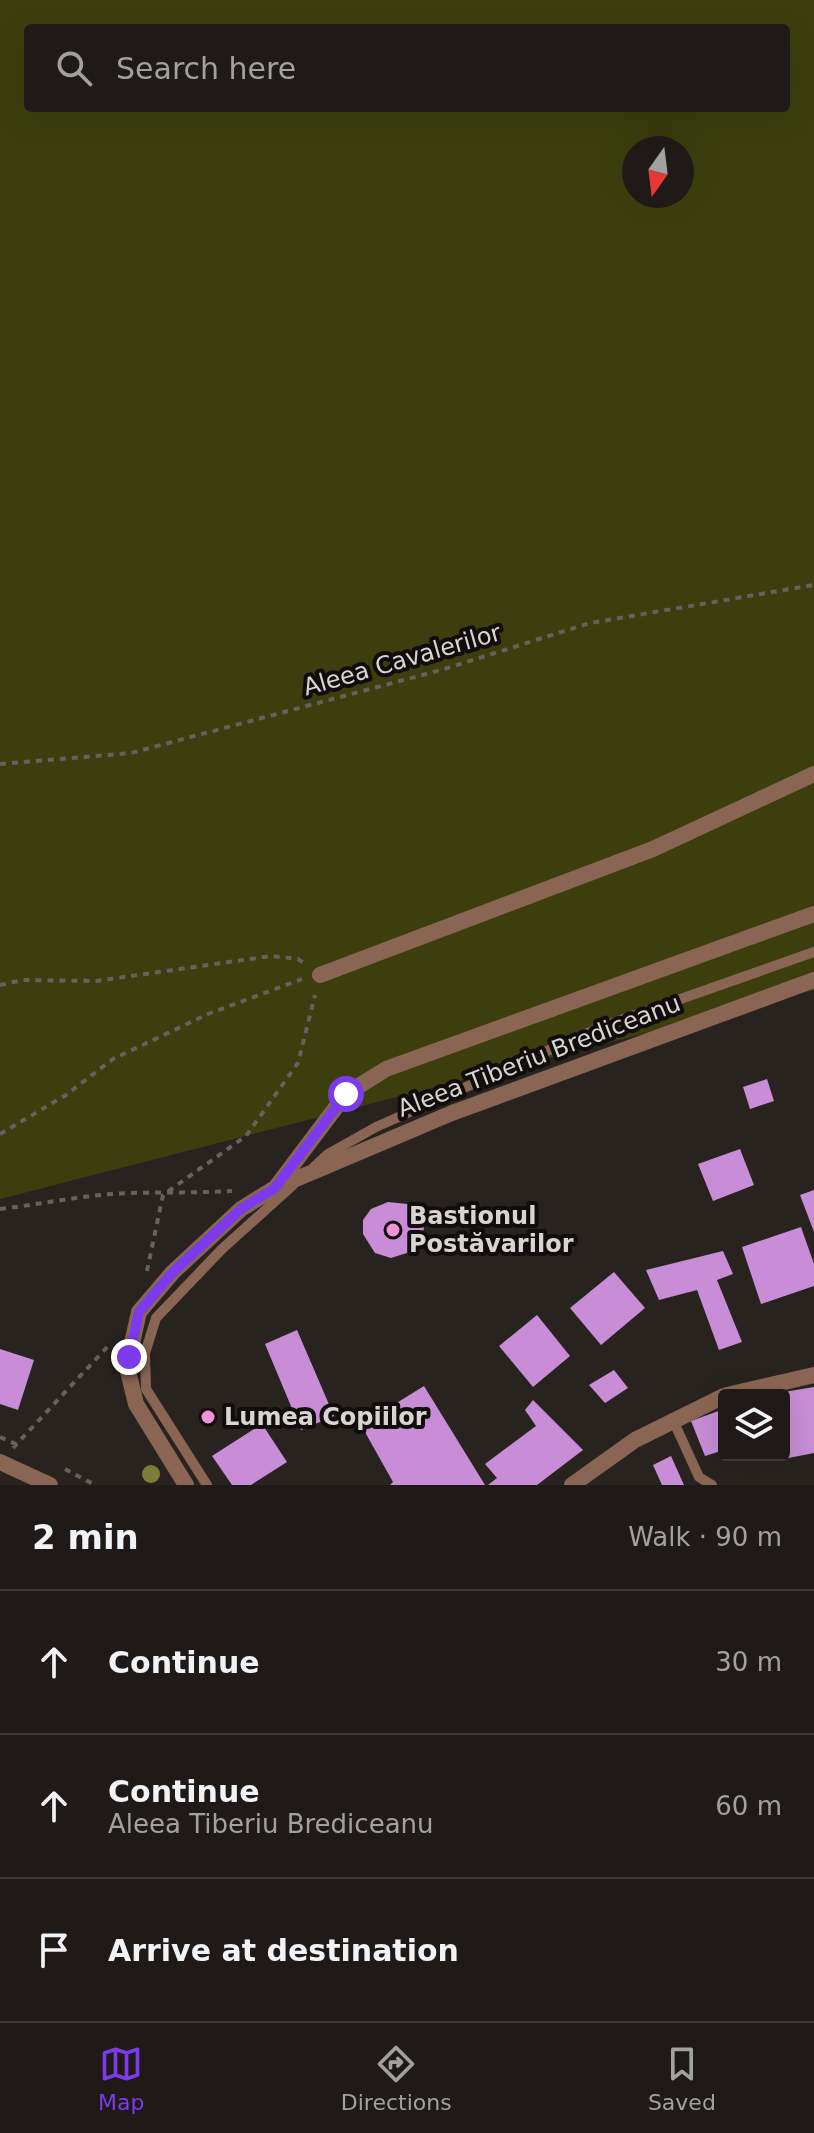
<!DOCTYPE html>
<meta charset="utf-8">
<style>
:root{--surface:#1f1a18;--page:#2c2725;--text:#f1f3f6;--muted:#a1a1a2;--line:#3c3837;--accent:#7c3aed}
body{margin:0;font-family:"DejaVu Sans",sans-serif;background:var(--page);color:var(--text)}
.controls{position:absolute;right:24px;bottom:24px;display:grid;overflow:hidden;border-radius:8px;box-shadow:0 8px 32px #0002}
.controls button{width:72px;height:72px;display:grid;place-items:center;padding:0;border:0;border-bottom:2px solid var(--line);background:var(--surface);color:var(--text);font:40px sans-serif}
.compass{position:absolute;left:622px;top:136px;width:72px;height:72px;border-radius:50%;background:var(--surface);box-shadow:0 8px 32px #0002;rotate:194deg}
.stop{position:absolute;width:24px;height:24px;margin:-18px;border:6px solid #7c3aed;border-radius:50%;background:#fff}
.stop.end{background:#7c3aed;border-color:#fff;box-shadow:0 2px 8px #0008}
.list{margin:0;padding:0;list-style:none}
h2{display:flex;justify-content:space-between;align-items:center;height:104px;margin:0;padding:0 32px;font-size:34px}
h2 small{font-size:26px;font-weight:400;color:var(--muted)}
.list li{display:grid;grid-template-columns:52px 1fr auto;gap:24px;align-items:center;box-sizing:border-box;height:144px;padding:0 32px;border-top:2px solid var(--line)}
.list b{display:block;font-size:30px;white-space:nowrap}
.list p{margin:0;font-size:26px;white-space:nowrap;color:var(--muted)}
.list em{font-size:26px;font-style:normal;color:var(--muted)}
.icon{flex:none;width:44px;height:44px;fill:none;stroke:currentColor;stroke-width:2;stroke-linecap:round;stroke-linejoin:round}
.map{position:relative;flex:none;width:814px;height:1485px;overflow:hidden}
.search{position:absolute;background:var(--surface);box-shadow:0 8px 32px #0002;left:24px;right:24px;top:24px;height:88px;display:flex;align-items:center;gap:20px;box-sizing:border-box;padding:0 28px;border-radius:8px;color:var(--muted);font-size:30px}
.sheet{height:536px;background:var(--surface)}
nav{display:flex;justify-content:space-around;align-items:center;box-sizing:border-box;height:112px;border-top:2px solid var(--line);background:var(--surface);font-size:22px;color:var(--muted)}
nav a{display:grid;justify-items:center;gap:4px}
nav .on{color:var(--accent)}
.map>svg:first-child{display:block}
.green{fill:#3c3f0d;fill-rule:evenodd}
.building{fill:#c88dd6}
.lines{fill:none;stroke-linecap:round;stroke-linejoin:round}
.path{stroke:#66605e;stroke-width:4;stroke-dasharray:6 6;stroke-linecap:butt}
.service{stroke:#8a6553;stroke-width:10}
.pedestrian{stroke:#8a6553;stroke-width:16}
.minor{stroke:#8a6553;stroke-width:16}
.tertiary{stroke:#8a6553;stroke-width:16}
.tree{fill:#7d7e35}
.route{stroke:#7c3aed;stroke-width:10}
.poi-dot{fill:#f391d5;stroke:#100d0c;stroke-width:3}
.labels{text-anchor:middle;stroke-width:8;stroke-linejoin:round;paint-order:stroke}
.street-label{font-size:24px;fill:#d8d4d2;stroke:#100d0c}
.poi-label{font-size:24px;font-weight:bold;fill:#d8d4d2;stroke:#100d0c;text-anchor:start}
</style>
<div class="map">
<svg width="814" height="1485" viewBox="0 0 814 1485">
<rect width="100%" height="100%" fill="#292320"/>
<path class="green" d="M0 0H814V990L0 1199ZM28 28H786V108H28ZM634 148H682V196H634Z"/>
<path class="building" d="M767 1079 774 1101 750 1109 743 1087Z
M740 1149 754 1185 713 1201 698 1164Z
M814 1190V1232L800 1195Z
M388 1202 407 1204 421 1217 424 1227 422 1240 410 1252 391 1258 375 1253 363 1234V1220L371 1209Z
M801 1227 814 1264V1286L761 1304 742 1247Z
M723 1251 733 1274 717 1280 742 1342 719 1350 697 1290 659 1300 646 1270Z
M614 1272 645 1308 601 1345 570 1308Z
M537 1315 570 1356 533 1387 499 1346Z
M297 1330 334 1416 301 1430 265 1344Z
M0 1349 34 1360 18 1410 0 1404Z
M614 1370 628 1388 605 1403 589 1385Z
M424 1386 485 1485H390L393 1482 361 1425Z
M814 1387V1453L773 1461 772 1455H784V1395L778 1393Z
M533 1400 583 1450 537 1485H488L497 1478 485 1464 536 1426 525 1410Z
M724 1409V1450L705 1456 691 1421Z
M262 1424 287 1462 251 1485H232L212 1456Z
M671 1456 684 1485H662L653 1465Z"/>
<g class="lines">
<path class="path" d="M0 764 131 753 441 670 590 623 814 585
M0 985 23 980 96 981 271 956 298 959 305 964
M0 1134 66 1095 113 1059 208 1014 302 979
M0 1209C44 1204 87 1194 131 1193 165 1192 198 1193 232 1191
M147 1271 163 1195 246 1136 298 1063 315 995
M0 1437 18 1445
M13 1448 110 1344
M65 1469 95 1485"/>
<path class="service" d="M314 1167 328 1154 376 1127 601 1027 814 952
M672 1418 699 1477 712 1485
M207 1485 146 1389 145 1353 156 1318 222 1249 293 1185"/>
<path class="pedestrian" d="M320 975 653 849 814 774
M276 1187 346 1094 386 1069 814 914
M186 1485 136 1404 128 1371 129 1357 139 1312 173 1272 241 1209 275 1188 452 1113 814 980"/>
<path class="minor" d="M727 1395 814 1375
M572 1485 635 1440 724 1396"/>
<path class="tertiary" d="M0 1462 50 1485"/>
</g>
<circle class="tree" cx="151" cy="1474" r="9"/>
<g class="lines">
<path class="route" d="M129 1357 139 1312 173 1272 241 1209 275 1188 346 1094"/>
</g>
<g class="poi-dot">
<circle cx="393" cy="1230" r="8"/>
<circle cx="208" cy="1417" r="8"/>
</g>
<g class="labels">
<g class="street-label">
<text transform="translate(402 660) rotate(-16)" y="8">Aleea Cavalerilor</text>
<text transform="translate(539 1056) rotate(-21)" y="8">Aleea Tiberiu Brediceanu</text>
</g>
<g class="poi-label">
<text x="409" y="1224">Bastionul<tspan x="409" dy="28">Postăvarilor</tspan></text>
<text x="224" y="1425">Lumea Copiilor</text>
</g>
</g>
</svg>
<div class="controls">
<button><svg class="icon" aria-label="layers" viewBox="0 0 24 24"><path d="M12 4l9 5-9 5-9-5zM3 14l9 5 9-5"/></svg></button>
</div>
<svg class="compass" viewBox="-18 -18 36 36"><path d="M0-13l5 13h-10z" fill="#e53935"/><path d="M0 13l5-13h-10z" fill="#a1a1a2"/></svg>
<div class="stop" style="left:346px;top:1094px"></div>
<div class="stop end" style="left:129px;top:1357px"></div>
<div class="search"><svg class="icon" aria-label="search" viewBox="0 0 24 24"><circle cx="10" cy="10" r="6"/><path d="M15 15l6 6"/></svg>Search here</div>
</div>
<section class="sheet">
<h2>2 min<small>Walk · 90 m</small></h2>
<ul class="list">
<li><svg class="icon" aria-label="ahead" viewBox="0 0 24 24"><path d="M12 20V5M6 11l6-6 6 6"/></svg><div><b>Continue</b></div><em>30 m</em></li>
<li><svg class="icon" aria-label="ahead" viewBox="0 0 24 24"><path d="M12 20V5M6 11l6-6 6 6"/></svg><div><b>Continue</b><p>Aleea Tiberiu Brediceanu</p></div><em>60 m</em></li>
<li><svg class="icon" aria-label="arrive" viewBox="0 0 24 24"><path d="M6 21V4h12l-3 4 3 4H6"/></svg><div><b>Arrive at destination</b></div></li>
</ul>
</section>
<nav>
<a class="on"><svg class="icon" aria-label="map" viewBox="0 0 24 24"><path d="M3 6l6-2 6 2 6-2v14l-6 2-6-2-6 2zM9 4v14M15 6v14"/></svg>Map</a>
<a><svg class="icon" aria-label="directions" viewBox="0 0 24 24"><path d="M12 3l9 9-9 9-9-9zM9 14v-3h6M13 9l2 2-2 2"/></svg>Directions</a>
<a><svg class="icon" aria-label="saved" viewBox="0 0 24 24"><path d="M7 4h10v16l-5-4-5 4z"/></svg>Saved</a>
</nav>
